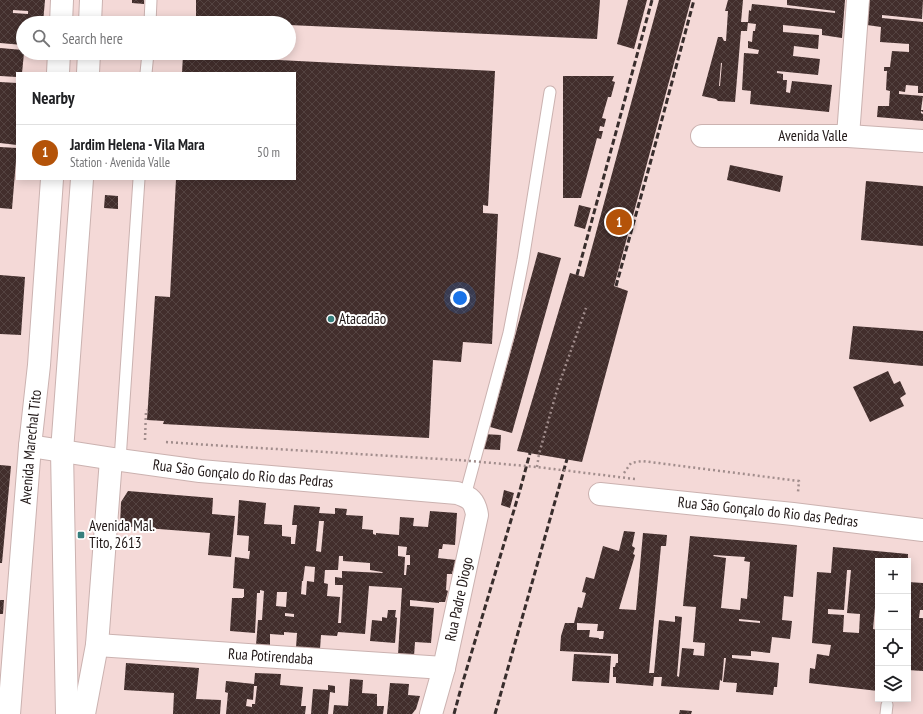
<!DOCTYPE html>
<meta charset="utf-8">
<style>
:root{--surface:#fff;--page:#f6f6f6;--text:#202124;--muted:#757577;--line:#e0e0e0;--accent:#b45309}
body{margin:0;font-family:"PT Sans Narrow",sans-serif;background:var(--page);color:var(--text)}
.controls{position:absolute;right:12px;bottom:12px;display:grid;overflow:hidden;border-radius:0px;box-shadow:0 2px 10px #0003}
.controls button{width:36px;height:36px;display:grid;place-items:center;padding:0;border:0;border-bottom:1px solid var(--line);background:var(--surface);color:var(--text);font:20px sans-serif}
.you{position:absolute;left:460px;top:298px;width:14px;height:14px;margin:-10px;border:3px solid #fff;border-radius:50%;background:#1a73e8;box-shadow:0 0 0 6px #1a73e833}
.badge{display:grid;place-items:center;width:26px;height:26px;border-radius:50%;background:var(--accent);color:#fff;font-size:13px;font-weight:700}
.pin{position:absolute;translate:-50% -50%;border:2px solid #fff;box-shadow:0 1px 4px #0006}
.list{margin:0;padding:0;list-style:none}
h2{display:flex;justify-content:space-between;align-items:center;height:52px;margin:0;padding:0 16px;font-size:17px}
h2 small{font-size:13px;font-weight:400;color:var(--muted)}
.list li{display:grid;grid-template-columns:26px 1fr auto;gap:12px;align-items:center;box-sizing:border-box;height:56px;padding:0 16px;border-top:1px solid var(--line)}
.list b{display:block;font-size:15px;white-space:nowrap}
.list p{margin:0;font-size:13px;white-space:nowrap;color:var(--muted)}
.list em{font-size:13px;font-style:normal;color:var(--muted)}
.icon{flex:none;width:22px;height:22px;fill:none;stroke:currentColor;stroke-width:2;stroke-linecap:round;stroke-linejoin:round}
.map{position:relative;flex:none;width:923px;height:714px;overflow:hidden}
.search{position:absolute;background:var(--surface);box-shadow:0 2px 10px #0003;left:16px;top:16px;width:280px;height:44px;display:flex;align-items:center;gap:10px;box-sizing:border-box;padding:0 14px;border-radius:22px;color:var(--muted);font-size:15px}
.panel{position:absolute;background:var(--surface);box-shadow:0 2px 10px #0003;left:16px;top:72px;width:280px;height:108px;border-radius:0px}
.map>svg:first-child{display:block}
.building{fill:url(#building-cross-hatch);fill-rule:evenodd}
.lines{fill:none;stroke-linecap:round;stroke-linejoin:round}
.lane-casing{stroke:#cbb2b0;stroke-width:13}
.street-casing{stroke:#cbb2b0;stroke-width:24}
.primary-casing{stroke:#cbb2b0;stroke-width:24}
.path{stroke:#a18d8c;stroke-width:2.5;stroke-dasharray:2 3;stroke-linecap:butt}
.lane{stroke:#fff;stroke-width:11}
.street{stroke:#fff;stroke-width:22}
.primary{stroke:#fff;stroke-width:22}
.rail{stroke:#382d2c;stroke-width:3;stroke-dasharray:6 3;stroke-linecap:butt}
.path-bridge{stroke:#a18d8c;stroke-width:2.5;stroke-dasharray:2 3;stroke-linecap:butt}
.poi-dot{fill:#367f7d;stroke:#fff;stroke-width:1.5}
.labels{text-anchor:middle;stroke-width:4;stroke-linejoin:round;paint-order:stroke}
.street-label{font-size:15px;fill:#201716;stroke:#fff}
.poi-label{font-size:15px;fill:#201716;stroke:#fff;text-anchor:start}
</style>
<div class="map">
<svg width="923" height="714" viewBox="0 0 923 714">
<defs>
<pattern id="building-cross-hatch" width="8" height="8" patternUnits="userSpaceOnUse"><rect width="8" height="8" fill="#422e2c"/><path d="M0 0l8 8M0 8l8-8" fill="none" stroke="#544341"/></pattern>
</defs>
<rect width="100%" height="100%" fill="#f4d9d7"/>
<path class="building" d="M0 0H45L43 23H23V45L0 43ZM13 10 28 11V14L13 13Z
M132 0H144V4L132 3Z
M196 0H600L597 39 289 25V23H256L196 20Z
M628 0H647L634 49 617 44Z
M659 0H691L614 286 628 291 582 462 517 451 570 273 584 277Z
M728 0H743L741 22H748L747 31H741L735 102 718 101 716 99 702 96 718 37H722L724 41H726L728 11H725ZM721 63H722L720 86H719Z
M787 0H845L842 38 822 35V29L783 25V32L819 35 818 49 794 46 793 56 820 59 818 75 777 71V73L783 74V80H787L786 92 790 93 792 81 832 85 829 112 750 104 751 91 742 90 744 53 758 54 759 50 748 48V41L752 42 753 31H755L756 24 748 23 749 10 751 11 752 4 835 13V11L787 5Z
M868 0H923L922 19 882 15V18L923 22V93H918V86L906 85 905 92 899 91V94L923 96 921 110H923V112L921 111V113L923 114V121L877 117 878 106H889L890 91 886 90 887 71H884V67H890L892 51 909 52V44L880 42 881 27 867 25Z
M0 48 23 50V53H24L22 73H17V77L0 76Z
M183 55 495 71 488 206 483 205V213L498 214 492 344 463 342 461 362 433 360 429 438 163 424 164 421 147 420 155 296 170 297 176 179H295V73H182Z
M563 76H614L612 81 615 82 611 97H608L602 118 606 119 604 127 600 126 599 131H603L601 139 597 138 581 198H563Z
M0 82 17 83V145L0 143Z
M0 147 17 148 12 209 0 208Z
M730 165 783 176 780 192 727 180Z
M866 181 923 186V246L861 240Z
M105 195 118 196V209L104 208Z
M579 205 591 208 585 229 574 226Z
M538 252 561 258 512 433 490 427Z
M0 275 25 277 21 335 0 334Z
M853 326 923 331V366L849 359Z
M888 371 894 384 900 381 906 394 900 398 904 406 870 422 853 387Z
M483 434 501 435 500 450 482 449Z
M0 465 11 466 2 563H0Z
M504 490 514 493 510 508 501 505Z
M128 491 213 498 212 514 235 516 231 557 208 555 210 533 120 526 121 502Z
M239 500 266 503 264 524 282 525V536L291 537V544H295L297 525H292L294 505 320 507 319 513 335 514V508L347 509 346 515 363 516 362 529 373 530V534L376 535V533L399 535 400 517 414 518 413 526 428 527 430 511 457 513 455 545 443 544 442 549H439L438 558 456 560 452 574H447L446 590 448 591 445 602H439V603L410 600V606L434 608 431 643 415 642 414 656 398 655 402 588 369 586 365 634 338 632 337 636 321 635 320 649 296 648 297 633 284 632V635L270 634V646L256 645 258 620H262L264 591 260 590V593H257L255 633 230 631 232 598H243V597H244V589L233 588 235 557 249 559 250 551H248L249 536 237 535ZM319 521H324L321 552 316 551ZM398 546 407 547 406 555H410V565H407L406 575H404L405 557 398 556ZM339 556H343V561L370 563V570L382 572 383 573 342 571V578L335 577V585H343L341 623H338L340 597 327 596 328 584 324 583 325 570H338ZM305 566 315 567 314 582 307 581 306 595 301 594 302 581H303ZM277 592H287L286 607 276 606ZM285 613 294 614V617L285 616Z
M624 531 635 532 632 546 635 548 633 554 635 555 619 609 636 610 643 533 667 535 666 546H661L649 673H654L659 620 675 622V616L682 617 677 676 679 677 682 648 694 649 693 655 704 656 705 643 693 642 696 607 683 606 690 536 797 545 793 597 784 596 782 620 792 621 790 639 772 637 770 653 751 651V656L732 655V658L779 663 777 687H774L773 695 736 692 737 683 723 682 726 658H724L722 681 720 680 719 690 661 686 662 677H654L653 686 616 683V677H613V667H615L616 663H618V654L560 651 561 636 565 623H574L578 607 582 608 586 593 582 592 586 577 594 579 603 546 619 551ZM714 555 745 557 744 561 750 562 747 599 741 598 740 610 721 608 726 558 713 556ZM739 619 760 621V623L739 621ZM577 623 598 624 597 631H604L603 639H599V638L589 637 590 630H577Z
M833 547 908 554V561H878V575L873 629 878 630V691L809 683 810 668 815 669 817 654 829 656 831 645 812 643 817 572 831 573ZM847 570H851L847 613 860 614 859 633 843 632 844 615 828 614V609L844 610Z
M908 582 923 583V610H920L919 618H923V671L908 670Z
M0 600H4L3 614H0Z
M388 610H396L395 617 397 618 395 643 370 641 372 620 382 621V617L387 618Z
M574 654 611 656 609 683 572 681Z
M126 663 199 668 196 699 221 700 220 714H173L174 693 124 690Z
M255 673 281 674 280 685 303 687 301 706H306L305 714H226L228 693 225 692 226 681 254 684ZM254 686H257L255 704H252V707L246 706 247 699 253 700Z
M350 679 363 680 362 693 377 694V706H384L383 714H333L334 705 348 706Z
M390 683 409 684 408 695 420 696 416 709 412 714H387Z
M328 685 335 686V693L330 692 328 714H311L313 689 328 690Z
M680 710 692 711 691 714H679Z"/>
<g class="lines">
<defs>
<path id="lane" d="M150 23 151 0
M146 73 148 53
M120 460 139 179
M465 496 509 333 523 260 550 92
M886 714 887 705"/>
<g id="street">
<path id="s1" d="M702 136H848L923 141"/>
<path d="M848 136 858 0"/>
<path id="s2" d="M30 446 120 460 200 471 457 493C470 497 475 501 477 515L444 668 431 714"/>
<path id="s3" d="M600 494 793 514 923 530"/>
<path id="s4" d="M97 645 444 668"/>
</g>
<g id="primary">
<path d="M61 23 62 0"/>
<path d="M90 23 91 0"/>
<path d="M58 73 59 53"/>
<path d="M88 73 89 53"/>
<path id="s5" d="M9 714 30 446 39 365 52 179"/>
<path d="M67 714 62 451 82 179"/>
<path d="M84 714 97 645 111 459"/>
</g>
</defs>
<use href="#lane" class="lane-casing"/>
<use href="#street" class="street-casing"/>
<use href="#primary" class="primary-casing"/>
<path class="path" d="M145 440 146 411 147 410
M166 442 210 445 457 460
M537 467 539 454 557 390 586 308
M624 473 631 463 642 461 799 481 798 492"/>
<use href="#lane" class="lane"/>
<use href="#street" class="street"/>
<use href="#primary" class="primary"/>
<path class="rail" d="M577 275 652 0
M616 286 650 164 694 0
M454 714 461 688 520 490 530 453
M495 714 567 459"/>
<path class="path-bridge" d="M459 460 537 467 635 479"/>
</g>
<g class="poi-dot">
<circle cx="331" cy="319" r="4"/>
<rect x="77" y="531" width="8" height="8" rx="2"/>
</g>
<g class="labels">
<g class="street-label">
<text dy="5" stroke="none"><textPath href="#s1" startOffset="111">Avenida Valle</textPath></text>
<text dy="5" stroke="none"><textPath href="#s5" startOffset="268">Avenida Marechal Tito</textPath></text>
<text dy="5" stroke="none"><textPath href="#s2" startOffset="215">Rua São Gonçalo do Rio das Pedras</textPath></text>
<text dy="5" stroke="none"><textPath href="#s3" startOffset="169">Rua São Gonçalo do Rio das Pedras</textPath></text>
<text transform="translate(459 599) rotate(-78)" y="5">Rua Padre Diogo</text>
<text dy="5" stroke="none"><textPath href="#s4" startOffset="174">Rua Potirendaba</textPath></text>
</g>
<g class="poi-label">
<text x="339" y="324">Atacadão</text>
<text x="89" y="531">Avenida Mal.<tspan x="89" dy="17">Tito, 2613</tspan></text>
</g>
</g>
</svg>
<div class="controls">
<button>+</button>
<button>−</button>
<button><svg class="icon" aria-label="locate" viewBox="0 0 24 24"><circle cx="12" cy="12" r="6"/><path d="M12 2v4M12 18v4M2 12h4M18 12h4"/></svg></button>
<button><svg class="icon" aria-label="layers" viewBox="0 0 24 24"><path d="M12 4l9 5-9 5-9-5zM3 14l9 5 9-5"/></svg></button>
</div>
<div class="you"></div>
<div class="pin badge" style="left:619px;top:222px">1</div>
<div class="search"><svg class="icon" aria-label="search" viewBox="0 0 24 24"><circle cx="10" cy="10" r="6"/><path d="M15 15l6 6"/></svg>Search here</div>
<section class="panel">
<h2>Nearby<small></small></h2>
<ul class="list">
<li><span class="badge">1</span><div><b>Jardim Helena - Vila Mara</b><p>Station · Avenida Valle</p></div><em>50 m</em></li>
</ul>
</section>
</div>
